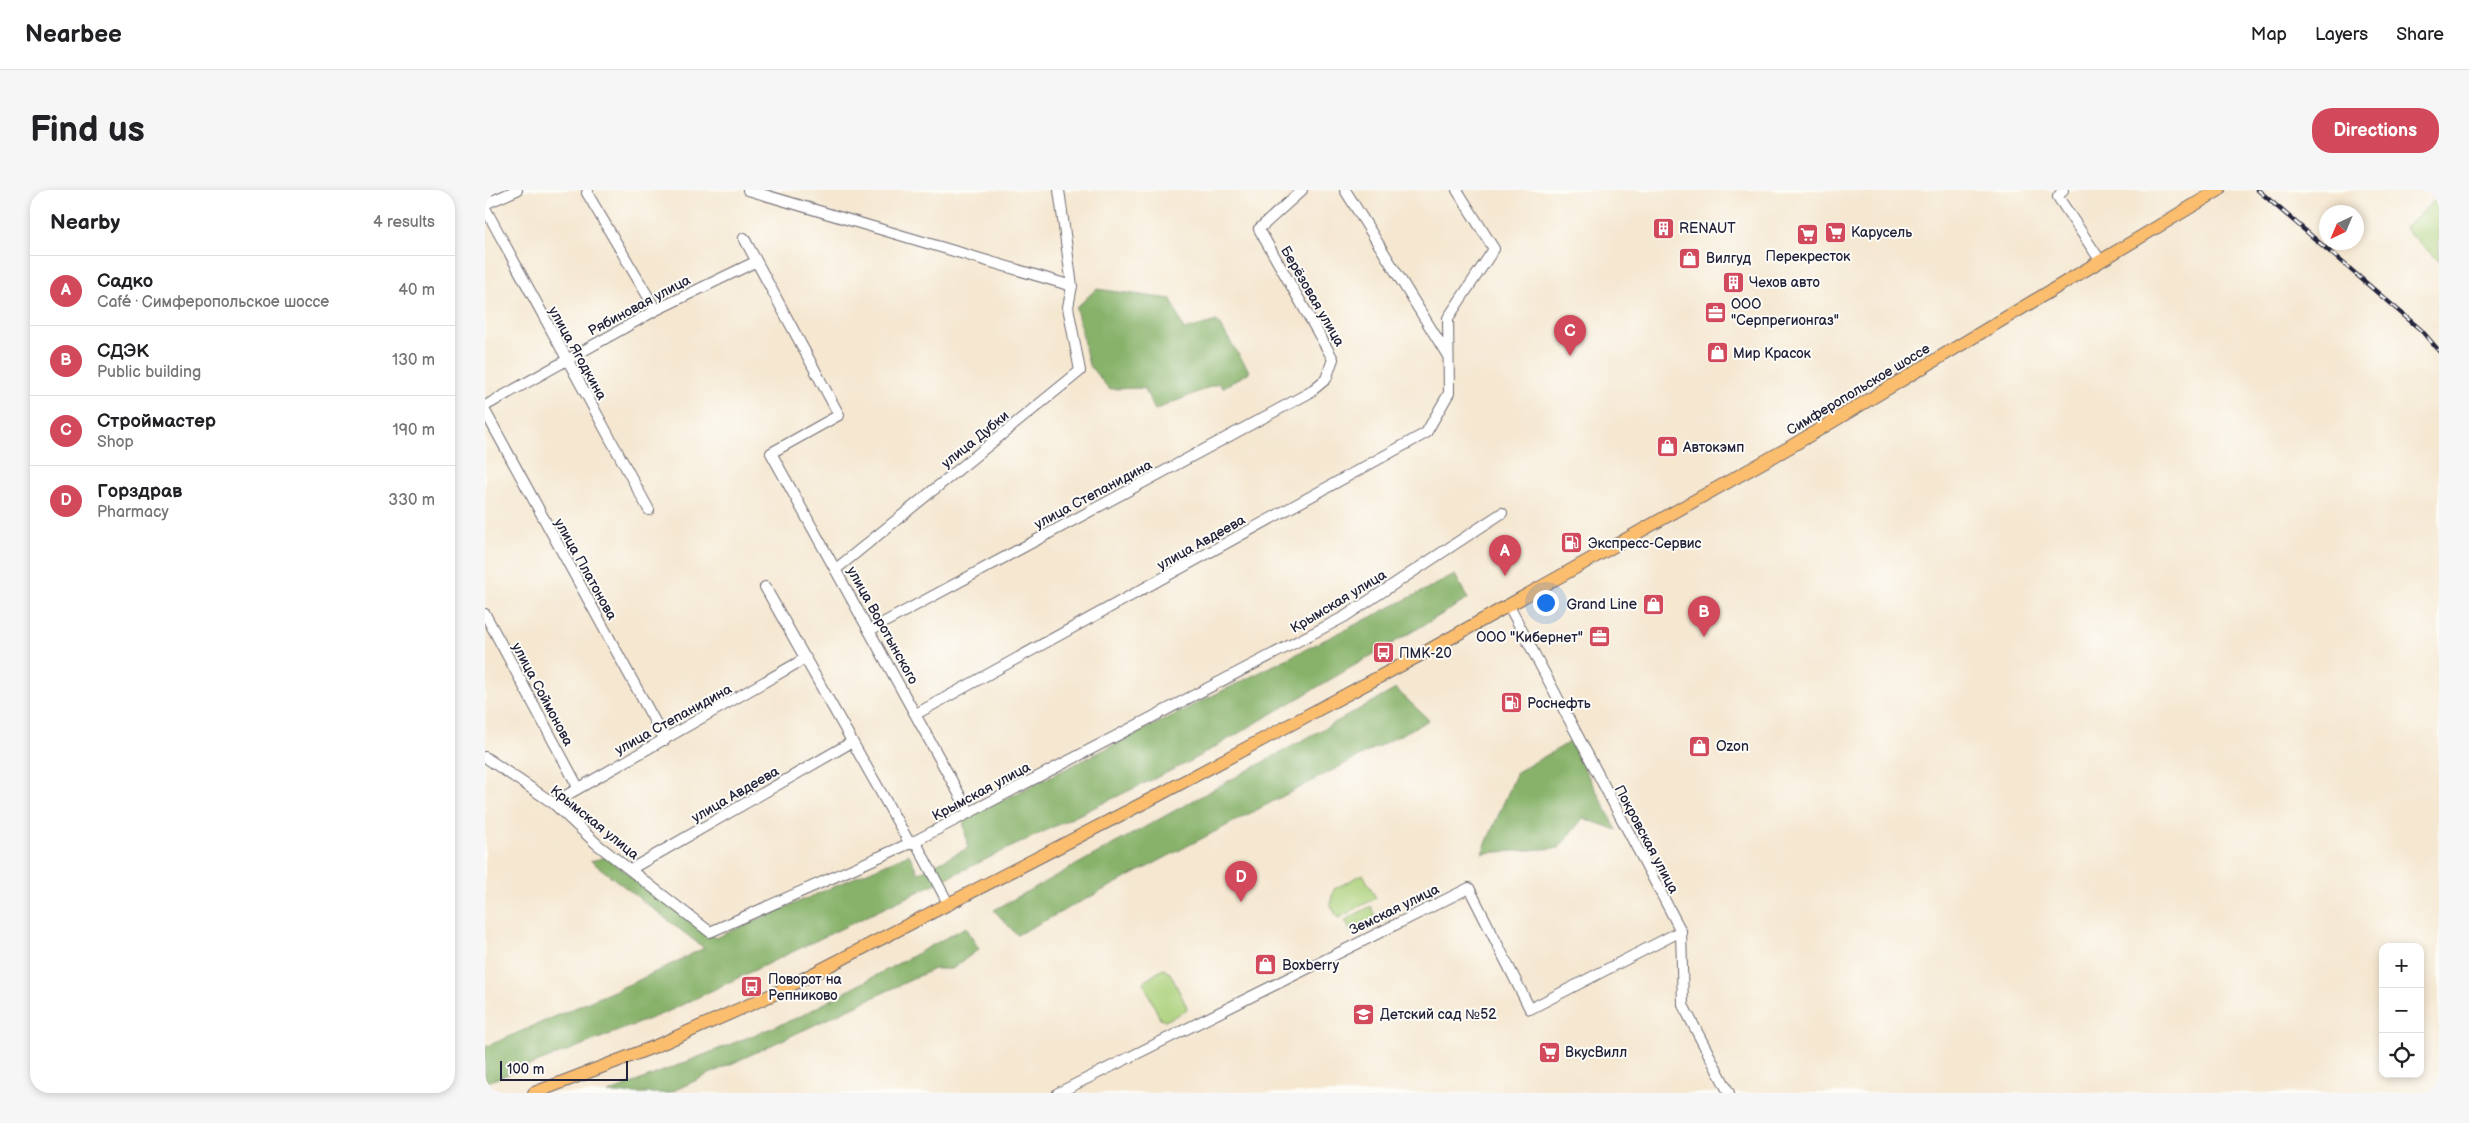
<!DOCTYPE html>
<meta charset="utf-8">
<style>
:root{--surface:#fff;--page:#f6f6f6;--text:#202124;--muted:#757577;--line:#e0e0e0;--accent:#d1495b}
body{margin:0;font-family:"Balsamiq Sans",sans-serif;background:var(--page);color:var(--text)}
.controls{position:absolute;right:15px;bottom:15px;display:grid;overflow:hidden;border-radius:10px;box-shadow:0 2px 8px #0003}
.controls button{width:45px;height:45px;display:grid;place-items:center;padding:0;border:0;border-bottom:1px solid var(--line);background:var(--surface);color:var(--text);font:25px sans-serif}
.compass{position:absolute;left:1834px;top:15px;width:45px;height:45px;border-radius:50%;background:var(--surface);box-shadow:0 2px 8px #0003;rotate:224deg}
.scale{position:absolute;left:15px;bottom:12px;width:128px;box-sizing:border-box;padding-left:5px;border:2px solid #22223b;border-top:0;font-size:14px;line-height:18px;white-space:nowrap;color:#22223b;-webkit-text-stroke:4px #fdfcf7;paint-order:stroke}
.you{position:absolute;left:1060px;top:412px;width:18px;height:18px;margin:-12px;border:4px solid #fff;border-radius:50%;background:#1a73e8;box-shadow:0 0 0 8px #1a73e833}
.badge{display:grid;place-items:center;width:32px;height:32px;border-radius:50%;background:var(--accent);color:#fff;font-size:16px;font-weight:700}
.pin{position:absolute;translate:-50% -41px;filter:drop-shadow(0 1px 2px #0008)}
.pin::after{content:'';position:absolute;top:26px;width:18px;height:15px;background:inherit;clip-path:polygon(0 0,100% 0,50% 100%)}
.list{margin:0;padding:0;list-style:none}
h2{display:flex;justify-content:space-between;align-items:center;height:65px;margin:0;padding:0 20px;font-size:21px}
h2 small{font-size:16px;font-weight:400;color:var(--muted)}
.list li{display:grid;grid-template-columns:32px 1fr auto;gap:15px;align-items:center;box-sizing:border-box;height:70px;padding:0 20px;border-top:1px solid var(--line)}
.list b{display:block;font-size:19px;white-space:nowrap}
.list p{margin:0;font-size:16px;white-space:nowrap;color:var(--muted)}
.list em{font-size:16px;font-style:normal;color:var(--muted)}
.icon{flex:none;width:28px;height:28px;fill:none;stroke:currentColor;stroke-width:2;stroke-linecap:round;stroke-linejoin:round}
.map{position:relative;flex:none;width:1954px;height:903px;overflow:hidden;border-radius:20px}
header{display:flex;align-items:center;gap:30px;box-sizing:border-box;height:70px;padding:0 25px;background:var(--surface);border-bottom:1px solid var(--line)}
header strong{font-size:24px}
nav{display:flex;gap:28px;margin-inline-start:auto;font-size:18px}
.intro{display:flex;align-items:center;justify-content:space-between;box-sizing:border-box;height:120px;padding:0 30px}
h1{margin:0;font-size:35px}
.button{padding:12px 22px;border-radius:20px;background:var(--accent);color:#fff;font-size:18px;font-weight:700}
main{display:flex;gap:30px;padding:0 30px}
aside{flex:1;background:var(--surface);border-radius:20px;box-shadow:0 2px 8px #0003}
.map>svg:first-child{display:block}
.green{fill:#abd07a;stroke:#66795a}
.forest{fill:#88b26a;stroke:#556a52}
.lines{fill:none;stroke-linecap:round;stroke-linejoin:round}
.minor-casing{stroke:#6c676f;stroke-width:12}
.major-casing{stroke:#6c676f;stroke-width:14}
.minor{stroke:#fff;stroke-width:10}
.major{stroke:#fbbd6e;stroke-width:12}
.rail-casing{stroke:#22223b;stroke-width:4.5}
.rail{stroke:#fdfcf7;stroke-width:2.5;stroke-dasharray:8;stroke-linecap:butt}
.labels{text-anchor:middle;stroke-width:4;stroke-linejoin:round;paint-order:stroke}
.poi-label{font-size:14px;fill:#22223b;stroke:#fdfcf7;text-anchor:start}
.street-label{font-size:14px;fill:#22223b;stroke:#fdfcf7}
</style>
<header>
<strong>Nearbee</strong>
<nav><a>Map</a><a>Layers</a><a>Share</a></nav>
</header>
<div class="intro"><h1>Find us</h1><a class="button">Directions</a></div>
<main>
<aside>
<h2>Nearby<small>4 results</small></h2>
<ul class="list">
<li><span class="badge">A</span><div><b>Садко</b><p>Café · Симферопольское шоссе</p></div><em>40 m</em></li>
<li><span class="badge">B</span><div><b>СДЭК</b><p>Public building</p></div><em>130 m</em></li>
<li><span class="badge">C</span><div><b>Строймастер</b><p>Shop</p></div><em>190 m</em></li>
<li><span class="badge">D</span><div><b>Горздрав</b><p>Pharmacy</p></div><em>330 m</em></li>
</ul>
</aside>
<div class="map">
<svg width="1954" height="903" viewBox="0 0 1954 903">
<rect width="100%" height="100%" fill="#fdfcf7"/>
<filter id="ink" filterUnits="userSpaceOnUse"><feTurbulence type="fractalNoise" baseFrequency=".02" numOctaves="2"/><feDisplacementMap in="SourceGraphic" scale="10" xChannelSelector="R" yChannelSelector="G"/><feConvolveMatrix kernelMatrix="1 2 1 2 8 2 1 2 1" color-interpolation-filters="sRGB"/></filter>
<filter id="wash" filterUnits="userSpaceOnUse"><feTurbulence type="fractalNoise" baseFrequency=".0096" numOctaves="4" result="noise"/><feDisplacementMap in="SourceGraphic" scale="20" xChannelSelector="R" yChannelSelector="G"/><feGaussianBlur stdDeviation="1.12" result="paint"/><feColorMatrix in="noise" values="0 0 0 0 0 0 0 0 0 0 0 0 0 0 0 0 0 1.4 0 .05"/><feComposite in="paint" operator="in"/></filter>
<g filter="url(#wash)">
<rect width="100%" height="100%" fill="#f5e7d0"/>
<path class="green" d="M1954 6V71L1919 38Z
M878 684 891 708 853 728 845 714 849 699Z
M886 716 893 730 867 744 860 730Z
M678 779 685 783 702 817 701 821 680 831 675 829 658 792Z"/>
<path class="forest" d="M611 99 686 109 699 140 732 131 765 182 737 198 734 193 670 220 659 198 624 199 604 175 591 118Z
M970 385 983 409 706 571 182 822 0 893V857L154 790 219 758 106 671 121 667 230 748 424 664 433 683 483 658 478 630Z
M911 499 944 530 532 745 509 720Z
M1085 552 1132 640 1098 628 1074 658 997 663 1032 582Z
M481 737 494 759 467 779H449L184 903H123L314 827Z"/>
</g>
<g filter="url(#ink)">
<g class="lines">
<defs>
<path id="minor" d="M103 0 102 3 171 120
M263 0 587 96
M860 0 963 166
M1578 0 1573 7 1615 70
M0 14 32 0
M0 18 164 320
M259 48 354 225 286 263 484 622
M0 216 171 120 270 72
M0 221 180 550
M351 379 595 181 583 117 587 96 574 0
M280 397 425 654
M1024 416 1196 741 1198 815 1244 903
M0 424 93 597
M385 440 824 203 841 189 848 169 774 39 817 0
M431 524 941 243 964 203 963 128 1009 59 972 0
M0 567 68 613 113 655 225 742 430 651 859 427 1017 323
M68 613 321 468
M430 651 464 715
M146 679 367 552
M573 903 984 698 1045 819 1196 741"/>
<path id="major" d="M49 903 171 856 291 803 672 606 937 464 1305 257 1734 0"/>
</defs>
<use href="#minor" class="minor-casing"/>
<use href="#major" class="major-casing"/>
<use href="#minor" class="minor"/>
<use href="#major" class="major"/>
<defs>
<path id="rail" d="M1773 0 1936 140 1954 161"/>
</defs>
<use href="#rail" class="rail-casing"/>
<use href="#rail" class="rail"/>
</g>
</g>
<defs>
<symbol id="building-square" viewBox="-11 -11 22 22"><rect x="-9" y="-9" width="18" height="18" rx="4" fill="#d1495b" stroke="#fdfcf7"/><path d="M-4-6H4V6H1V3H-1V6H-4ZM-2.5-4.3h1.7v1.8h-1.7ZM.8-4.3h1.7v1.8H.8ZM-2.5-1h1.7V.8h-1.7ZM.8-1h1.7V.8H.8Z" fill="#fff"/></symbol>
<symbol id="supermarket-square" viewBox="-11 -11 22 22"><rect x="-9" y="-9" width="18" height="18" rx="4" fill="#d1495b" stroke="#fdfcf7"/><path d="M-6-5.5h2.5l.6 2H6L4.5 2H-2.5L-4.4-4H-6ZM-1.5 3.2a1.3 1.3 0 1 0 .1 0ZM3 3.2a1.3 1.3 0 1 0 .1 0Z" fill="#fff"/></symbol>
<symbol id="shop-square" viewBox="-11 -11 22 22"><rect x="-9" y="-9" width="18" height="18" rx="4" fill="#d1495b" stroke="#fdfcf7"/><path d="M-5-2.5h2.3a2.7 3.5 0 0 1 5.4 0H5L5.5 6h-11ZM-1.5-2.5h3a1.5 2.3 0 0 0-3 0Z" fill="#fff"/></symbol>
<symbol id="office-square" viewBox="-11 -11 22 22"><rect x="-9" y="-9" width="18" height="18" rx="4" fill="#d1495b" stroke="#fdfcf7"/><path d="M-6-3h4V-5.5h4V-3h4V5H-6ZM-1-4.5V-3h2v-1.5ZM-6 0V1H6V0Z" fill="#fff"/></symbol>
<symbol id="fuel-square" viewBox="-11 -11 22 22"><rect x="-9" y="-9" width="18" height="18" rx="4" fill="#d1495b" stroke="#fdfcf7"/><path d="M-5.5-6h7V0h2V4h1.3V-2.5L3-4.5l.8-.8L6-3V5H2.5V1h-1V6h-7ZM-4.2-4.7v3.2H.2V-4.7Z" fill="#fff"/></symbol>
<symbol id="bus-square" viewBox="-11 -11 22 22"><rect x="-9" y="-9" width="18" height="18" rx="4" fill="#d1495b" stroke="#fdfcf7"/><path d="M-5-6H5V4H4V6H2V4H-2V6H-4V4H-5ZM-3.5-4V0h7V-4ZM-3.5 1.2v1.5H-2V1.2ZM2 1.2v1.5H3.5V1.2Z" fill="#fff"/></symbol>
<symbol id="school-square" viewBox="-11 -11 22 22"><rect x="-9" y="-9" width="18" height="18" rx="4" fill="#d1495b" stroke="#fdfcf7"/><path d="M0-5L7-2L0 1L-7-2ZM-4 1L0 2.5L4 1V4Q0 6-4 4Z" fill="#fff"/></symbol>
</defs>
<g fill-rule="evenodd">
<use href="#building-square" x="1166" y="26" width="25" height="25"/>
<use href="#supermarket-square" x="1338" y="30" width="25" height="25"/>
<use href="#supermarket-square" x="1310" y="32" width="25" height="25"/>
<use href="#shop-square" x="1192" y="56" width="25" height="25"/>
<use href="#building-square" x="1236" y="80" width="25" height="25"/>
<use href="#office-square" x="1218" y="110" width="25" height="25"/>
<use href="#shop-square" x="1220" y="150" width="25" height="25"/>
<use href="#shop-square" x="1170" y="244" width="25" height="25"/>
<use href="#fuel-square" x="1074" y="340" width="25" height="25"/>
<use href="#shop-square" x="1156" y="402" width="25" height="25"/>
<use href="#office-square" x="1102" y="434" width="25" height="25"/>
<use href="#bus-square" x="886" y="450" width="25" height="25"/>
<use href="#fuel-square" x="1014" y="500" width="25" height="25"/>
<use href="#shop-square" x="1202" y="544" width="25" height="25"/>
<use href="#shop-square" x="768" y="762" width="25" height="25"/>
<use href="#bus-square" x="254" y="784" width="25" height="25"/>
<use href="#school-square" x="866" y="812" width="25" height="25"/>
<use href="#supermarket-square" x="1052" y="850" width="25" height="25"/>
</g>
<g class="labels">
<g class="poi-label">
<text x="1194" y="43">RENAUT</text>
<text x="1366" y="47">Карусель</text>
<text x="1323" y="71" text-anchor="middle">Перекресток</text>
<text x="1221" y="73">Вилгуд</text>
<text x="1264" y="97">Чехов авто</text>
<text x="1246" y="119">ООО<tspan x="1246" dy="16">"Серпрегионгаз"</tspan></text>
<text x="1248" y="168">Мир Красок</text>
<text x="1198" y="262">Автокэмп</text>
<text x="1103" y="358">Экспресс-Сервис</text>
<text x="1152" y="419" text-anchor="end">Grand Line</text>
<text x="1098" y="452" text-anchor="end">ООО "Кибернет"</text>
<text x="914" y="468">ПМК-20</text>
<text x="1042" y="518">Роснефть</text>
<text x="1231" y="561">Ozon</text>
<text x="797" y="780">Boxberry</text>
<text x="283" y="794">Поворот на<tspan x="283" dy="16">Репниково</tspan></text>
<text x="895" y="829">Детский сад №52</text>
<text x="1080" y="867">ВкусВилл</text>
</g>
<g class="street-label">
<text transform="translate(828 106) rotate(60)" y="5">Берёзовая улица</text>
<text transform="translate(154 115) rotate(-28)" y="5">Рябиновая улица</text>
<text transform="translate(93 163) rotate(61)" y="5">улица Ягодкина</text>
<text transform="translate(1373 199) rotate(-31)" y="5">Симферопольское шоссе</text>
<text transform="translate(490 249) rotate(-39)" y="5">улица Дубки</text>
<text transform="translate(608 304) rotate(-28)" y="5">улица Степанидина</text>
<text transform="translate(716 352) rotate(-29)" y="5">улица Авдеева</text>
<text transform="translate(101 379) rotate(61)" y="5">улица Платонова</text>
<text transform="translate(853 411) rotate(-31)" y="5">Крымская улица</text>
<text transform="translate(398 435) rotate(61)" y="5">улица Воротынского</text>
<text transform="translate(58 504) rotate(62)" y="5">улица Соймонова</text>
<text transform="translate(188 529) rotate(-29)" y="5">улица Степанидина</text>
<text transform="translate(496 601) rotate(-28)" y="5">Крымская улица</text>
<text transform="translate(250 604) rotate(-30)" y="5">улица Авдеева</text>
<text transform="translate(110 632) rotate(39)" y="5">Крымская улица</text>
<text transform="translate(1162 649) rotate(62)" y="5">Покровская улица</text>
<text transform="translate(909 719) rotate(-26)" y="5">Земская улица</text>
</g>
</g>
</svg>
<div class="controls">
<button>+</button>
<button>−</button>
<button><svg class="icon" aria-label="locate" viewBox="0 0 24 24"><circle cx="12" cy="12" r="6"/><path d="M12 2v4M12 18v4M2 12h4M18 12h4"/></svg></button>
</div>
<svg class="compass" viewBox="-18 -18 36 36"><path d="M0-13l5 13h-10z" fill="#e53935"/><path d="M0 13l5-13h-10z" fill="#757577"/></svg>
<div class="scale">100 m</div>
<div class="you"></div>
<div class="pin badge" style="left:1020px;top:386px">A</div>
<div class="pin badge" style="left:1219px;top:447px">B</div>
<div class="pin badge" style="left:1085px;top:166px">C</div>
<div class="pin badge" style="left:756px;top:712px">D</div>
</div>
</main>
